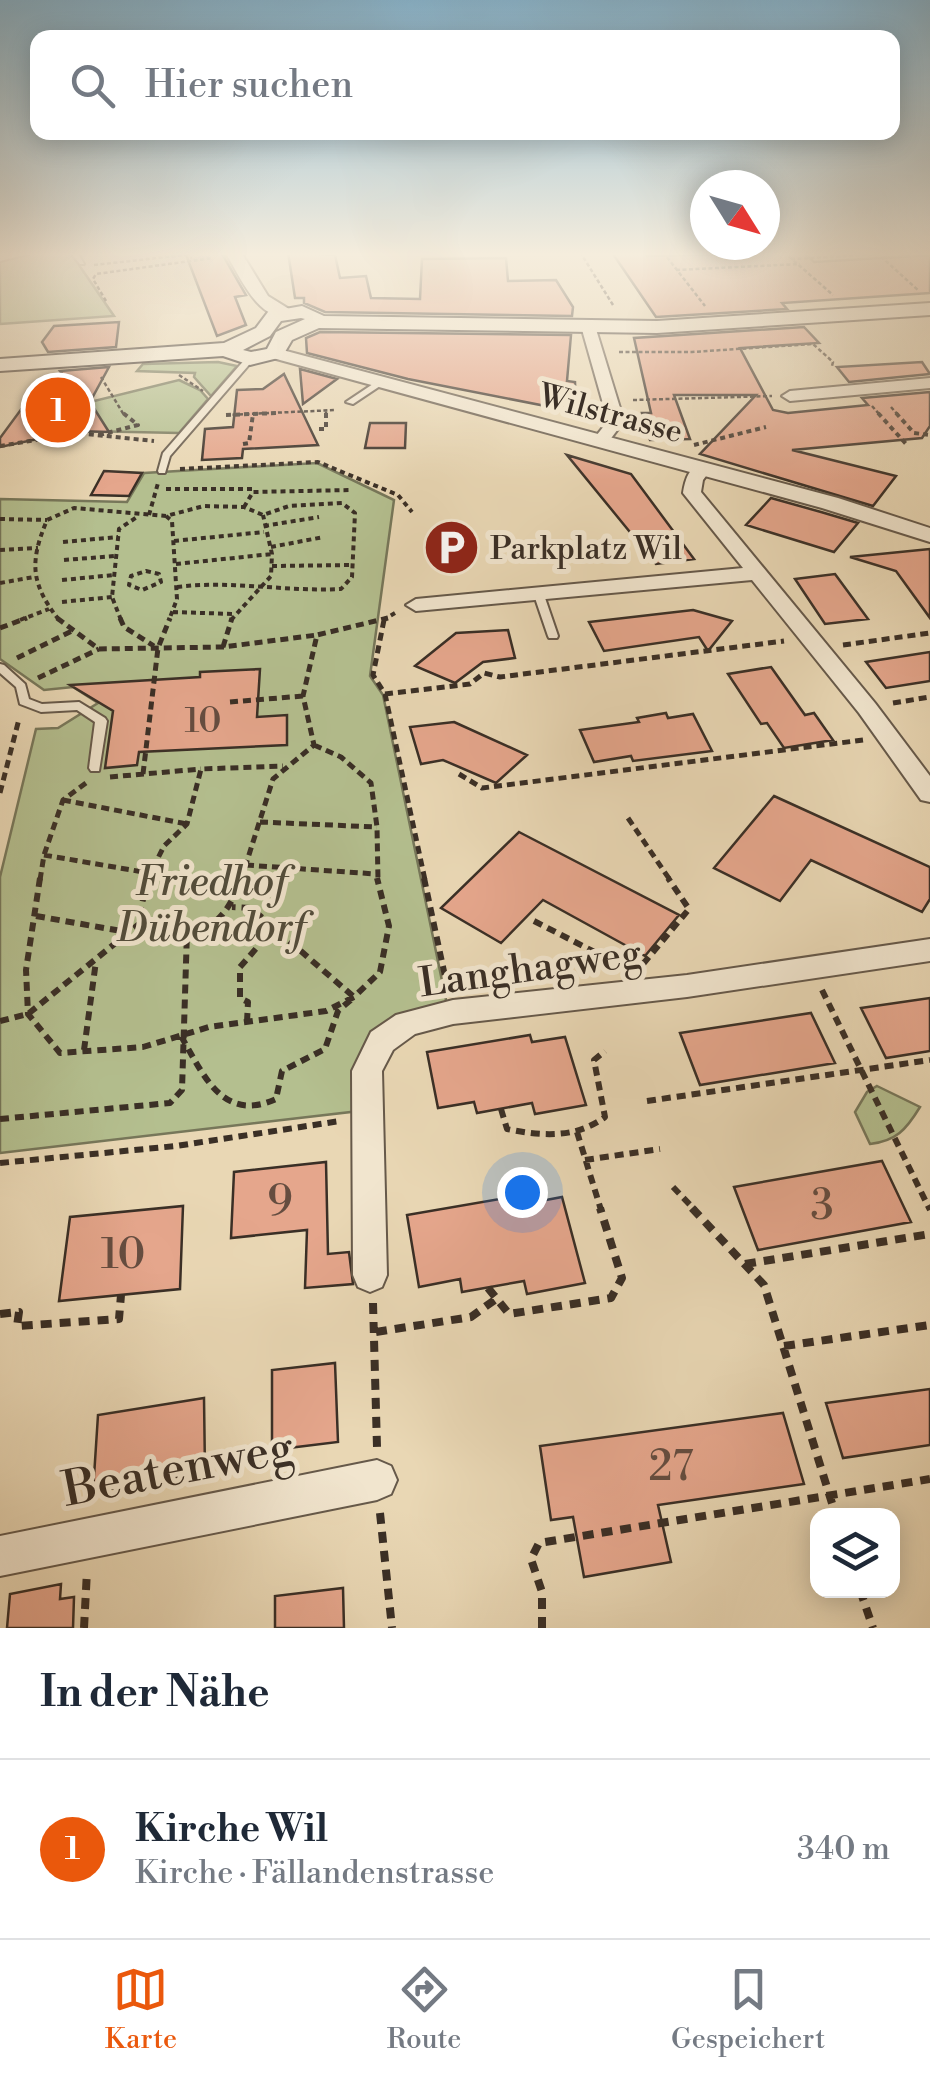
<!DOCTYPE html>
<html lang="de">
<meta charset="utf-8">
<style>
:root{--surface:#fff;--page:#f6f6f7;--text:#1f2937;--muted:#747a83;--line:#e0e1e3;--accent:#ea580c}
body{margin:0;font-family:"Libre Bodoni",serif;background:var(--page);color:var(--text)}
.controls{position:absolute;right:30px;bottom:30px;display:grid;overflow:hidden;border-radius:20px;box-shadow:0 5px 25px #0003}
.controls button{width:90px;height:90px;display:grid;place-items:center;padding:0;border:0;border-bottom:2px solid var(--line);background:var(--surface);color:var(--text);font:50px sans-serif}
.compass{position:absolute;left:690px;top:170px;width:90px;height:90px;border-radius:50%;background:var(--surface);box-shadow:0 5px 25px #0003;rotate:127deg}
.you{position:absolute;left:522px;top:1192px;width:35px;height:35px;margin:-25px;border:8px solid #fff;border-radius:50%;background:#1a73e8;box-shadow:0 0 0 15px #1a73e833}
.badge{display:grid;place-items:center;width:65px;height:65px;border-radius:50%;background:var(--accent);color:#fff;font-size:32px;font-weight:700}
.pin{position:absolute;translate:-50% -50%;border:5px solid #fff;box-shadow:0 2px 10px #0006}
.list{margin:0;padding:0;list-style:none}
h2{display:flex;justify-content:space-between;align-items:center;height:130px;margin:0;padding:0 40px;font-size:42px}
h2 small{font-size:32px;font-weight:400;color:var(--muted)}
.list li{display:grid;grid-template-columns:65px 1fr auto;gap:30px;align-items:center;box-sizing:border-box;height:180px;padding:0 40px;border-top:2px solid var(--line)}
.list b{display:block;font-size:38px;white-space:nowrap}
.list p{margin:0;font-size:32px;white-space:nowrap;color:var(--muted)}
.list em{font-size:32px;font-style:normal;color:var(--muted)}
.icon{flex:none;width:55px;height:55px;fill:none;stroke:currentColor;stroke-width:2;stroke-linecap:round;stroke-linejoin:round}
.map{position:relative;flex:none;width:930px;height:1628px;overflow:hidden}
.search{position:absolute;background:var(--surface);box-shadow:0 5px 25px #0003;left:30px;right:30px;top:30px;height:110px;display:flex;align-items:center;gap:25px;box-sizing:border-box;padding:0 35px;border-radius:20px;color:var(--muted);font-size:38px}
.sheet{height:310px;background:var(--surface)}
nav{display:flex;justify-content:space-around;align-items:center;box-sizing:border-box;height:140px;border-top:2px solid var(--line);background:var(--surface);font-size:28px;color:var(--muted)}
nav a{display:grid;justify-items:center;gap:5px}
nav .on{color:var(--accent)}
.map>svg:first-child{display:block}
.green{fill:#b4bf8f;stroke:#77775a;stroke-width:2.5}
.building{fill:#e5a68c;stroke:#3a2f26;stroke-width:2.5}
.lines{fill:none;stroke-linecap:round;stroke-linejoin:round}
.service-casing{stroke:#66594a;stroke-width:4}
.minor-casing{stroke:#66594a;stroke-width:4}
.tertiary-casing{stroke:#66594a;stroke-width:4}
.secondary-casing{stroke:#3a2f26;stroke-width:4}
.path-far4{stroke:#3a2f26;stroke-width:2.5;stroke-dasharray:4 2.5;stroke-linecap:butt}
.path-far3{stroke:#3a2f26;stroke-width:4;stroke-dasharray:5 4;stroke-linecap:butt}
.path-far2{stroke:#3a2f26;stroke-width:5;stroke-dasharray:8 5;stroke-linecap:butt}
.path-far1{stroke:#3a2f26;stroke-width:6;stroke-dasharray:9 6;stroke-linecap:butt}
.path{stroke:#3a2f26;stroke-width:8;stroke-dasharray:11 8;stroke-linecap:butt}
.service{fill:#f1e5ce;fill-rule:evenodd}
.minor{fill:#f1e5ce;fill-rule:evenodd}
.tertiary{fill:#f1e5ce;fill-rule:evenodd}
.secondary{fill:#f1e5ce;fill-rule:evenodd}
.labels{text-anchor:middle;stroke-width:10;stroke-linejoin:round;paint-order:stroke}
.far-street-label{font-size:32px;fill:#3a2f26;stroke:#f1e5ce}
.far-poi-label{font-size:32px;fill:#3a2f26;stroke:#f1e5ce;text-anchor:start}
.number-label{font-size:35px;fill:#654d40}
.park-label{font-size:40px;font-style:italic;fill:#524c3b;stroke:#f1e5ce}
.street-label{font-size:40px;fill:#3a2f26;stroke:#f1e5ce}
.near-number-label{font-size:42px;fill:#654d40}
.near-street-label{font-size:48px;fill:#3a2f26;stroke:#f1e5ce}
</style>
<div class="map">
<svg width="930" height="1628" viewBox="0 0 930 1628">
<rect width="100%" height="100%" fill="#e9d7b4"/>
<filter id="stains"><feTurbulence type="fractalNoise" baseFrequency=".002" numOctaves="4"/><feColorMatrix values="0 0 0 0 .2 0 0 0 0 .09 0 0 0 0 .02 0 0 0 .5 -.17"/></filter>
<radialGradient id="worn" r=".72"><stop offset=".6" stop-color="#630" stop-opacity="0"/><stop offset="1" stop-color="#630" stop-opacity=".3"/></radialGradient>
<path class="green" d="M31 252H70L114 316 0 324V257Z
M218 362 237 366 211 396 194 377 195 373 137 371 143 364Z
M179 380 200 390 208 399 179 433 84 431 90 402Z
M317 463 394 500 370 676 383 695 447 1005 384 1024 359 1111 0 1153V877L36 729 58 728 98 703 73 687 44 690 0 659V499L127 502 144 473Z
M877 1086 920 1107C906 1130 896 1141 870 1144L855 1112 867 1092Z"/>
<path class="building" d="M185 252H221L246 295 235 297 246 325 217 336Z
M288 252 335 255 340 278 366 276 371 298 420 299 422 259 506 258 508 281 556 280 573 307 572 316 325 312 304 303V298H295Z
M645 252 647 256 803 252 814 262 930 255V293L782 303 787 309 656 317 613 254Z
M119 322 116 347 48 352 42 342 54 326Z
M804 327 819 343 740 348 773 410 788 413 868 405 862 398 930 392V426L922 438 792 450 896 476 873 506 700 454 756 395H674L690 439 650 440 642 413H651L634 338Z
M320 332 571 335 567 381 575 382 576 412 408 379 307 353 306 338Z
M922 362 930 374 849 382 837 367Z
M109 367 90 402 109 432 75 431 0 447V438L39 385 66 379 60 371Z
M300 369 337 379 303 404Z
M284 374 318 445 243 449 242 458 202 460 205 429 233 427 237 390 263 389Z
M370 423H406L405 448H365Z
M567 455 631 474 694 559 656 564Z
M104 471 142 473 129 496 91 495Z
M771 498 821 512 858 523 834 552 746 525Z
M930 549V618L896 571 850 557Z
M835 574 868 619 825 624 795 579Z
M693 610 732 621 708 651 699 637 604 651 589 622Z
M508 630 515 658 483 662 455 683 415 666 456 633Z
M930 652V681L886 688 866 662Z
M771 667 805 715 814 713 833 740 784 748 767 723 761 724 728 674Z
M260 669 257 717 287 715V745L139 752 137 765 105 768 113 711 70 685 200 677V672Z
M666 713 668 718 693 714 712 751 633 761 631 756 594 762 580 730 639 722 637 718Z
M454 722 527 755 496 783 443 760 421 764 410 727Z
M774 796 930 867V899L922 912 811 860 780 901 714 868Z
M519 832 679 915 645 956 543 900 501 943 441 908Z
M930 998V1051L886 1058 861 1008Z
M811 1013 835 1063 700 1085 680 1033Z
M530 1035 532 1042 565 1037 586 1105 535 1114 532 1103 477 1113 474 1102 438 1108 427 1052Z
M882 1161 911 1222 758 1250 734 1187Z
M326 1162 328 1254 349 1252 353 1284 305 1288 307 1230 231 1238 234 1172Z
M523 1195 525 1204 562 1197 585 1283 527 1294 524 1281 462 1292 460 1279 419 1287 407 1215Z
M183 1206 180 1289 59 1301 70 1217Z
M335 1363 338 1442 272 1450V1370Z
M930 1389V1445L843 1458 826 1403Z
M204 1398 205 1472 93 1492 98 1415Z
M783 1413 804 1484 658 1505 671 1562 584 1577 573 1517 551 1520 540 1446Z
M61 1584 60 1599 74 1597 73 1628H7L10 1594Z
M343 1588 344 1628H275V1596Z"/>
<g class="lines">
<defs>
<path id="service" d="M70 252H77L84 264H80Z
M247 357 254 359 170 456 165 473H159L158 471 163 453Z
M379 380 386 382 353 404 346 402Z
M539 592 544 595 558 636 557 638H549L548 636 534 595Z
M0 664 4 665 25 684 29 699 42 704 79 702 105 718 107 721 99 771H91L89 768 95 722 77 710 41 712 20 704 16 687 0 673Z"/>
<path id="minor" d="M37 252 0 261V253Z
M588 322 595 326 624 421 606 445 600 446 592 441 608 421 581 326Z
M930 378V388L790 401 782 396 790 391Z
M703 463 712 468 703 480 701 492 875 703 930 776V802L921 800 859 713 752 580 416 611 406 605 416 599 743 568 683 493C685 480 689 466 703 463Z
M930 939V961L687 997 453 1024 415 1034 393 1050 382 1071 387 1275 382 1287 370 1292 358 1287 353 1275 352 1071 371 1032 396 1015 453 1000 687 975Z
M377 1460 391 1466 397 1480 391 1494 377 1500 0 1576V1536Z"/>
<path id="tertiary" d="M225 252H241L268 296 289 309V317C257 320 240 276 225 252Z
M275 348 838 498 930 528V542L822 508 269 357V349Z"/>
<path id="secondary" d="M930 303V315L657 333 319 328 292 340 282 357 250 365 223 356 0 371V359L224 343 256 328 268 312 302 306 324 316 657 321ZM301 318 305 319 276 332 267 349 251 352 243 350 270 336 281 321Z"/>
</defs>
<use href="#service" class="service-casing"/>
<use href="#minor" class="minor-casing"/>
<use href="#tertiary" class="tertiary-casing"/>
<use href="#secondary" class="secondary-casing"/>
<path class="path-far4" d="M369 252H385
M580 252 613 305
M663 252 705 306
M784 252 833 295
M876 252 919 291
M883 258 930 255
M791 259 878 254
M94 265 184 255 192 258
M676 270 800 264
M106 301 93 279 96 274 212 258
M619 352H692L813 344 833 362 832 366
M179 375 203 391
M101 377 124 415
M633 400 772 396
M872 406 880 415
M891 407 898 415
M326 410V415
M226 415 335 410"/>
<path class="path-far3" d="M878 413 907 445
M896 413 914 433 930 435
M226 415 277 413
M319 429H326V413
M99 435 138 425 123 413
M243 444 249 443 253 414
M694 445 766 427
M0 446 77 433 154 441
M180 469 318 462 398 495 412 512
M166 489H254
M244 507 253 492 350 490
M149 515 158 483
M166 516 172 521 177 599 169 620
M0 519 47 520
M264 526 319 517
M174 541 264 532
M63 542 118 537
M271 547 324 537
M0 550 38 548
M64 560 115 556
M176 564 272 554
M272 566 353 565
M146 571 159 574 161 582 142 590 129 585 131 576Z
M62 580 114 575
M0 583 34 577
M62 602 112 597
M173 612 233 614
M20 620 49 609
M59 620C31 584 29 563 47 520L74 508 166 516 204 506 244 507 263 515 289 506 342 503 355 513 352 577 341 589C286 592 232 580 177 587
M121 620 112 597 119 529 137 517
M231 620 271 576 272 554 263 515
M383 620 395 613"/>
<path class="path-far2" d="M57 618 99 649 223 647 317 635
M120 618 124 627 154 646
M384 620 373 675 385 694 425 880
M0 628 27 618
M843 645 930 633
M223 647 232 618
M17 658 72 631
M38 678 99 649
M385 694 470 684 484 673 500 677 784 641
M230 702 303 696
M893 703 930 697
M314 745 341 757 371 783 377 827 378 880
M143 774 158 648 170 618
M459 774 482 788 863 740
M110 777 201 769
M0 793 19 719
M63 800 187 824
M628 818 670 880
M260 822 377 827
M44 855 149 873
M246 865 376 874
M40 880 44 855 63 800 86 783
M147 880 164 846 187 824 201 769 283 766
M241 880 273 779 314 745 303 696 317 635 388 618"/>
<path class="path-far1" d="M40 878 26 970 28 1014 60 1053 143 1047 209 1027 326 1011 354 997 380 972 389 926 377 878
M148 878 141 908 144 920C197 941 221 933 242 878
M424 878 448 990
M36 916 127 932
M534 921 624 967
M643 964 689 909 668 878
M822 990 930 1210
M0 1021 28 1014 144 920
M247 1022 248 1002 240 998V967L274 928
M181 1036C204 1076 223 1123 276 1099L282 1071 325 1049 338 1011 354 997 251 908 232 907
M84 1050 96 961
M647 1101 930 1060
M501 1109 507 1129C541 1136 575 1139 605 1117L594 1060 605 1051
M0 1119 170 1103 182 1090 187 932
M577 1132 601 1210
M585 1160 660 1149
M0 1163 176 1146 340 1121
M673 1187 695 1210"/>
<path class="path" d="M692 1208 764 1285 836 1516
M745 1264 930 1234
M488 1288 509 1314 611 1298 622 1278 600 1208
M373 1303 377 1447
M0 1314 19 1312 17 1326 119 1319 121 1295
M376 1332 471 1317 496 1299
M784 1346 930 1325
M380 1513 392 1628
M860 1590 873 1628
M84 1628 87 1571
M542 1628V1592L531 1559 539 1543 930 1479"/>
<use href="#service" class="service"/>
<use href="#minor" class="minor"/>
<use href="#tertiary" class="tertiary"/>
<use href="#secondary" class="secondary"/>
</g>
<linearGradient id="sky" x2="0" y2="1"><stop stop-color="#87b6d1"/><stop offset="0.53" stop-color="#f5eddd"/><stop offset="1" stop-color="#f5eddd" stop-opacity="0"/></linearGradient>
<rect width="930" height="480" fill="url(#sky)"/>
<defs>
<symbol id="parking-disc" viewBox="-11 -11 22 22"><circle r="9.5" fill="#8f2418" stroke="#f1e5ce"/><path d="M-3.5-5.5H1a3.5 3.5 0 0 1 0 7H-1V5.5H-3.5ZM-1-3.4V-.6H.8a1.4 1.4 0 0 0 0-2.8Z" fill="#fff"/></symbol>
</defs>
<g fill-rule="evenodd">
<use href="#parking-disc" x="420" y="516" width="63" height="63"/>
</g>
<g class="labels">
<g class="far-street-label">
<text transform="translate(611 413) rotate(15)" y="11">Wilstrasse</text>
</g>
<g class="far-poi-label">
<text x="490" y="559">Parkplatz Wil</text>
</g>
<g class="number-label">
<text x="203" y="732">10</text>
</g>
<g class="park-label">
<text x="211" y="895">Friedhof<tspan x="211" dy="46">Dübendorf</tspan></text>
</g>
<g class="street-label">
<text transform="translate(530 967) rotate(-8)" y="14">Langhagweg</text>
</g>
<g class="near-number-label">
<text x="280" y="1215">9</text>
<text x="822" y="1219">3</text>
<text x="123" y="1268">10</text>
<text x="671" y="1480">27</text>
</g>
<g class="near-street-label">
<text transform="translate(178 1467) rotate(-11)" y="17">Beatenweg</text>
</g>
</g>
<rect width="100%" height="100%" filter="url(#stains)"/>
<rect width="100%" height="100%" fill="url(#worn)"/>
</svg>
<div class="controls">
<button><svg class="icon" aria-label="layers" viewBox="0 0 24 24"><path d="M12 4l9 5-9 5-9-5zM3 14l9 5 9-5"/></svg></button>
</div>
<svg class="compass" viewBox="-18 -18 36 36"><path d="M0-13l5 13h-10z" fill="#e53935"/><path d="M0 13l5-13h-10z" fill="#747a83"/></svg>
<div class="you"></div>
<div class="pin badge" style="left:58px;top:410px">1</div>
<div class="search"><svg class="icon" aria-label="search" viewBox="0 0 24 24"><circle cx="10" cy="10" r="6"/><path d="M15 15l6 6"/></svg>Hier suchen</div>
</div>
<section class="sheet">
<h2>In der Nähe<small></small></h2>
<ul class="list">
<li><span class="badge">1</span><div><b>Kirche Wil</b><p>Kirche · Fällandenstrasse</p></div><em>340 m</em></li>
</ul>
</section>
<nav>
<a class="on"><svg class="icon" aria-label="map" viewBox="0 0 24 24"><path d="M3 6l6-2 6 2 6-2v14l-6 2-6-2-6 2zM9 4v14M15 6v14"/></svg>Karte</a>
<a><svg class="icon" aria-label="directions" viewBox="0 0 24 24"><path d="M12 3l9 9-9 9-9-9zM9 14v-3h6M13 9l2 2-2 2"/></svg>Route</a>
<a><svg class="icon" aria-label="saved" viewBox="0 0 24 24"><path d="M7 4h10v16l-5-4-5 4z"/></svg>Gespeichert</a>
</nav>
